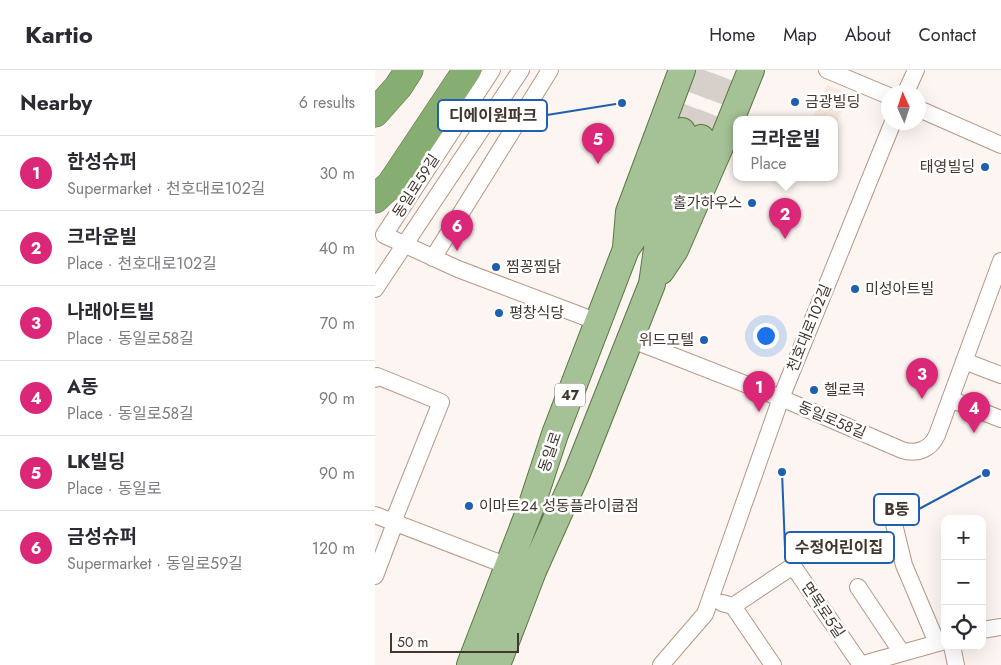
<!DOCTYPE html>
<meta charset="utf-8">
<style>
:root{--surface:#fff;--page:#f2f2f3;--text:#2b2b33;--muted:#7c7c81;--line:#e1e1e2;--accent:#db2777}
body{margin:0;font-family:Jost,"Noto Sans KR",sans-serif;background:var(--page);color:var(--text)}
.controls{position:absolute;right:15px;bottom:15px;display:grid;overflow:hidden;border-radius:10px;box-shadow:0 5px 20px #0002}
.controls button{width:45px;height:45px;display:grid;place-items:center;padding:0;border:0;border-bottom:1px solid var(--line);background:var(--surface);color:var(--text);font:25px sans-serif}
.compass{position:absolute;left:506px;top:15px;width:45px;height:45px;border-radius:50%;background:var(--surface);box-shadow:0 5px 20px #0002;rotate:357deg}
.scale{position:absolute;left:15px;bottom:12px;width:129px;box-sizing:border-box;padding-left:5px;border:2px solid #43362e;border-top:0;font-size:14px;line-height:18px;white-space:nowrap;color:#43362e;-webkit-text-stroke:4px #fff;paint-order:stroke}
.you{position:absolute;left:390px;top:265px;width:18px;height:18px;margin:-12px;border:4px solid #fff;border-radius:50%;background:#1a73e8;box-shadow:0 0 0 8px #1a73e833}
.badge{display:grid;place-items:center;width:32px;height:32px;border-radius:50%;background:var(--accent);color:#fff;font-size:16px;font-weight:700}
.pin{position:absolute;translate:-50% -41px;filter:drop-shadow(0 1px 2px #0008)}
.pin::after{content:'';position:absolute;top:26px;width:18px;height:15px;background:inherit;clip-path:polygon(0 0,100% 0,50% 100%)}
.popup{position:absolute;left:358px;top:46px;width:105px;height:65px;box-sizing:border-box;display:grid;place-content:center;border-radius:10px;background:var(--surface);filter:drop-shadow(0 1px 4px #0005);font-size:16px;white-space:nowrap;color:var(--muted)}
.popup b{font-size:19px;color:var(--text)}
.popup::after{content:'';position:absolute;left:50%;top:100%;margin-left:-10px;border:10px solid transparent;border-top-color:var(--surface)}
.list{margin:0;padding:0;list-style:none}
h2{display:flex;justify-content:space-between;align-items:center;height:65px;margin:0;padding:0 20px;font-size:21px}
h2 small{font-size:16px;font-weight:400;color:var(--muted)}
.list li{display:grid;grid-template-columns:32px 1fr auto;gap:15px;align-items:center;box-sizing:border-box;height:75px;padding:0 20px;border-top:1px solid var(--line)}
.list b{display:block;font-size:19px;white-space:nowrap}
.list p{margin:0;font-size:16px;white-space:nowrap;color:var(--muted)}
.list em{font-size:16px;font-style:normal;color:var(--muted)}
.icon{flex:none;width:28px;height:28px;fill:none;stroke:currentColor;stroke-width:2;stroke-linecap:round;stroke-linejoin:round}
.map{position:relative;flex:none;width:626px;height:595px;overflow:hidden}
header{display:flex;align-items:center;gap:30px;box-sizing:border-box;height:70px;padding:0 25px;background:var(--surface);border-bottom:1px solid var(--line)}
header strong{font-size:24px}
nav{display:flex;gap:28px;margin-inline-start:auto;font-size:18px}
main{display:flex}
aside{flex:1;background:var(--surface)}
.map>svg:first-child{display:block}
.built{fill:#f9e9de}
.lines{fill:none;stroke-linecap:round;stroke-linejoin:round}
.primary-tunnel{stroke:#d7cfca;stroke-width:26;stroke-dasharray:26 13;stroke-linecap:butt}
.minor-casing{stroke:#b69682;stroke-width:18}
.primary-casing{stroke:#5b7743;stroke-width:28}
.trunk-casing{stroke:#5b7743;stroke-width:29}
.minor{stroke:#fff;stroke-width:16}
.primary{stroke:#a4c295;stroke-width:26}
.trunk{stroke:#86ae72;stroke-width:28}
.poi-dot{fill:#1e5fb0;stroke:#fff;stroke-width:2}
.labels{text-anchor:middle;stroke-width:5;stroke-linejoin:round;paint-order:stroke}
.shield{fill:#fff;stroke:#7b726d;stroke-width:1}
.shield-label{font-size:14px;font-weight:bold;fill:#43362e}
.poi-label{font-size:15px;fill:#43362e;stroke:#fff;text-anchor:start}
.street-label{font-size:15px;fill:#43362e;stroke:#fff}
.leader{fill:none;stroke:#1e5fb0;stroke-width:2}
.callout-dot{fill:#1e5fb0;stroke:#fff;stroke-width:2}
.callout{fill:#fff;stroke:#1e5fb0;stroke-width:2}
.callout-label{font-size:16px;text-anchor:middle;font-weight:bold;fill:#43362e}
</style>
<header>
<strong>Kartio</strong>
<nav><a>Home</a><a>Map</a><a>About</a><a>Contact</a></nav>
</header>
<main>
<aside>
<h2>Nearby<small>6 results</small></h2>
<ul class="list">
<li><span class="badge">1</span><div><b>한성슈퍼</b><p>Supermarket · 천호대로102길</p></div><em>30 m</em></li>
<li><span class="badge">2</span><div><b>크라운빌</b><p>Place · 천호대로102길</p></div><em>40 m</em></li>
<li><span class="badge">3</span><div><b>나래아트빌</b><p>Place · 동일로58길</p></div><em>70 m</em></li>
<li><span class="badge">4</span><div><b>A동</b><p>Place · 동일로58길</p></div><em>90 m</em></li>
<li><span class="badge">5</span><div><b>LK빌딩</b><p>Place · 동일로</p></div><em>90 m</em></li>
<li><span class="badge">6</span><div><b>금성슈퍼</b><p>Supermarket · 동일로59길</p></div><em>120 m</em></li>
</ul>
</aside>
<div class="map">
<svg width="626" height="595" viewBox="0 0 626 595">
<rect width="100%" height="100%" fill="#fcf5f1"/>
<path class="built" d="M452 15 474 24 460 57 459 50 438 48Z"/>
<g class="lines">
<path class="primary-tunnel" d="M307 61 331 0
M326 68 352 0"/>
<defs>
<path id="minor" d="M117 0 9 165 83 199 223 252
M452 0 514 26
M531 22 541 0
M544 39 626 75
M58 188 175 0
M0 219 146 0
M255 269 406 328 527 380C542 385 556 379 562 365L626 191
M589 291 626 305
M0 309 2 306 66 332 18 452
M575 329 626 349
M0 445 133 496
M519 454 529 495 562 573
M0 506 20 453
M483 517 527 583
M347 533 358 536 398 595
M358 536 418 496 486 595
M607 560 626 557
M577 576 581 595
M286 595 330 544 406 328 518 52
M485 595 570 571"/>
<path id="primary" d="M251 177 254 142 307 0
M286 201 300 180 345 77 376 0
M95 595 157 434 180 364 251 179 273 147 307 61
M122 595 158 501 202 403 277 214 283 172 326 68"/>
<path id="trunk" d="M0 43 23 17 34 0
M0 129 16 114 92 0"/>
</defs>
<use href="#minor" class="minor-casing"/>
<use href="#primary" class="primary-casing"/>
<use href="#trunk" class="trunk-casing"/>
<use href="#minor" class="minor"/>
<use href="#primary" class="primary"/>
<use href="#trunk" class="trunk"/>
</g>
<g class="poi-dot">
<circle cx="420" cy="32" r="5"/>
<circle cx="610" cy="97" r="5"/>
<circle cx="377" cy="133" r="5"/>
<circle cx="121" cy="197" r="5"/>
<circle cx="480" cy="219" r="5"/>
<circle cx="124" cy="243" r="5"/>
<circle cx="329" cy="270" r="5"/>
<circle cx="439" cy="320" r="5"/>
<circle cx="94" cy="436" r="5"/>
</g>
<g class="labels">
<rect class="shield" x="180" y="313.5" width="30" height="23" rx="4"/>
<g class="shield-label">
<text x="195" y="330">47</text>
</g>
<g class="poi-label">
<text x="430" y="37">금광빌딩</text>
<text x="600" y="102" text-anchor="end">태영빌딩</text>
<text x="367" y="138" text-anchor="end">홀가하우스</text>
<text x="131" y="202">찜꽁찜닭</text>
<text x="490" y="224">미성아트빌</text>
<text x="134" y="248">평창식당</text>
<text x="319" y="275" text-anchor="end">위드모텔</text>
<text x="449" y="325">헬로콕</text>
<text x="104" y="441">이마트24 성동플라이쿱점</text>
</g>
<g class="street-label">
<text transform="translate(41 116) rotate(-57)" y="5">동일로59길</text>
<text transform="translate(434 258) rotate(-68)" y="5">천호대로102길</text>
<text transform="translate(457 350) rotate(23)" y="5">동일로58길</text>
<text transform="translate(175 382) rotate(-71)" y="5">동일로</text>
<text transform="translate(448 540) rotate(56)" y="5">면목로5길</text>
</g>
</g>
<path class="leader" d="M247 33L172 45M611 403L544 439M407 402L410 478"/>
<g class="callout-dot">
<circle cx="247" cy="33" r="5"/>
<circle cx="611" cy="403" r="5"/>
<circle cx="407" cy="402" r="5"/>
</g>
<g class="callout">
<rect x="63" y="30" width="109" height="31" rx="5"/>
<rect x="499" y="424" width="45" height="31" rx="5"/>
<rect x="410" y="462" width="109" height="31" rx="5"/>
</g>
<g class="callout-label">
<text x="118" y="51">디에이원파크</text>
<text x="522" y="445">B동</text>
<text x="464" y="483">수정어린이집</text>
</g>
</svg>
<div class="controls">
<button>+</button>
<button>−</button>
<button><svg class="icon" aria-label="locate" viewBox="0 0 24 24"><circle cx="12" cy="12" r="6"/><path d="M12 2v4M12 18v4M2 12h4M18 12h4"/></svg></button>
</div>
<svg class="compass" viewBox="-18 -18 36 36"><path d="M0-13l5 13h-10z" fill="#e53935"/><path d="M0 13l5-13h-10z" fill="#7c7c81"/></svg>
<div class="scale">50 m</div>
<div class="you"></div>
<div class="pin badge" style="left:384px;top:342px">1</div>
<div class="pin badge" style="left:410px;top:169px">2</div>
<div class="popup"><b>크라운빌</b>Place</div>
<div class="pin badge" style="left:547px;top:329px">3</div>
<div class="pin badge" style="left:599px;top:363px">4</div>
<div class="pin badge" style="left:223px;top:94px">5</div>
<div class="pin badge" style="left:82px;top:181px">6</div>
</div>
</main>
